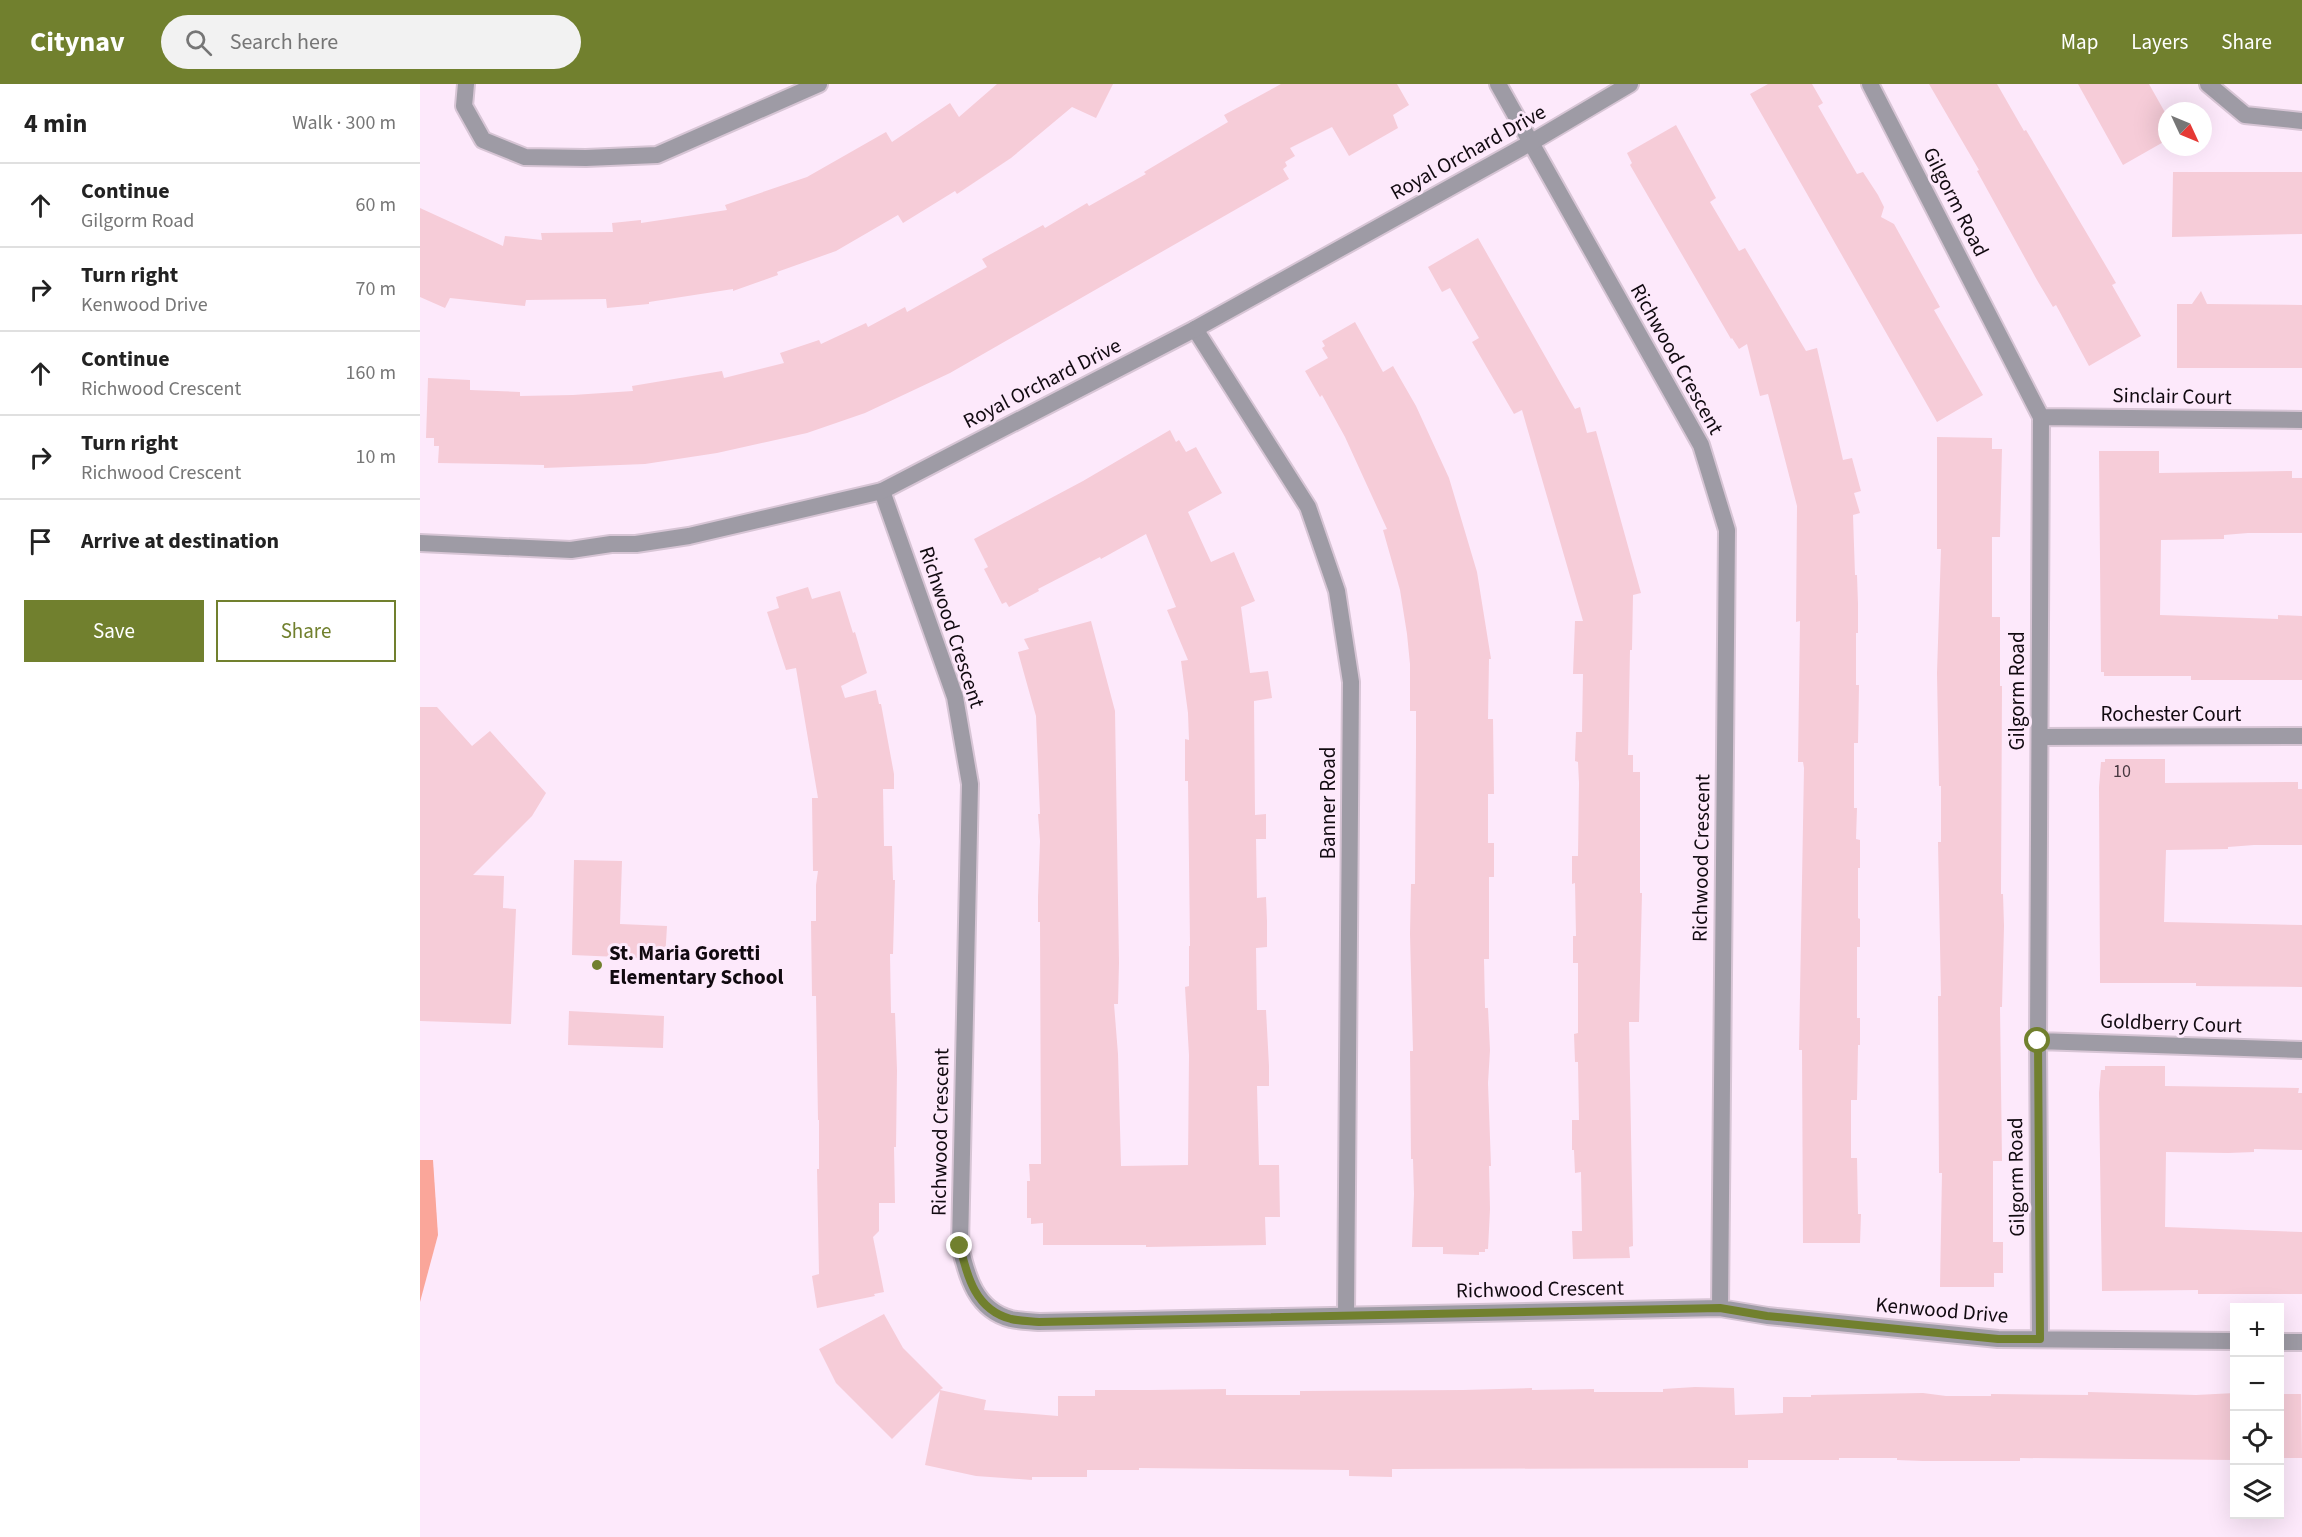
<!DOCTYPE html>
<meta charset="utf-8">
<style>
:root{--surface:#fff;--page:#f2f2f2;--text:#222;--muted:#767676;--line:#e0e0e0;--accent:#71802e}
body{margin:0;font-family:"Source Sans 3",sans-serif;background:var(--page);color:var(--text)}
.controls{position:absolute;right:18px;bottom:18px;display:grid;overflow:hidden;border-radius:0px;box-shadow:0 6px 24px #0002}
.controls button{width:54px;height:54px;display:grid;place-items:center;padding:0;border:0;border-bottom:2px solid var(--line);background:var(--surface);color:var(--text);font:30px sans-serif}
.compass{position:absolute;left:1738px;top:18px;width:54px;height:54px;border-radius:50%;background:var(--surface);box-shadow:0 6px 24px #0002;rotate:134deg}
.stop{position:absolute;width:18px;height:18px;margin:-14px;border:4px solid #71802e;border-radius:50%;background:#fff}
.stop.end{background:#71802e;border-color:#fff;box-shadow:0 2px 6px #0008}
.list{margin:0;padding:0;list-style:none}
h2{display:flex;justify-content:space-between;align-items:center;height:78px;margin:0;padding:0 24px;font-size:26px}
h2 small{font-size:20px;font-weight:400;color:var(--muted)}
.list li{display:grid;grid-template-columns:39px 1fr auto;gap:18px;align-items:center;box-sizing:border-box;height:84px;padding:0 24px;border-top:2px solid var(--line)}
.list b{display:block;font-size:22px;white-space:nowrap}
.list p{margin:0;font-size:20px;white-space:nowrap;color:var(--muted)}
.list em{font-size:20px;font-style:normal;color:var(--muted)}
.actions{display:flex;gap:12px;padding:18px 24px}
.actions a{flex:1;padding:14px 0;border:2px solid var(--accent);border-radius:0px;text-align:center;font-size:21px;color:var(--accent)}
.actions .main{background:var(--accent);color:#fff}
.icon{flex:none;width:33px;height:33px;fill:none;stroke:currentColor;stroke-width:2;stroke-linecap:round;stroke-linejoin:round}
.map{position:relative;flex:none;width:1882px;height:1453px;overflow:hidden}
header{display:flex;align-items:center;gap:36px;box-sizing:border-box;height:84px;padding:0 30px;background:var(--accent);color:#fff}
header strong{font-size:28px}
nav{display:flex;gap:33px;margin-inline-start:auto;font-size:21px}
.search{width:420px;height:54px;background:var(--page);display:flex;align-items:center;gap:15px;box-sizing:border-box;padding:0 21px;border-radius:33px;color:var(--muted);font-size:22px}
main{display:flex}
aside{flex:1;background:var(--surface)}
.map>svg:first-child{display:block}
.green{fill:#faa69a}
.building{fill:#f6ccd8}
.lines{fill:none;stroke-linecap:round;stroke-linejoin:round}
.minor-casing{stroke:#d7c5d5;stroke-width:20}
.tertiary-casing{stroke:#d7c5d5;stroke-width:20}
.minor{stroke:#9e9ba5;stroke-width:16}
.tertiary{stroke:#9e9ba5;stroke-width:16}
.route{stroke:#71802e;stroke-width:8}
.poi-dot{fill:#71802e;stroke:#fde9fb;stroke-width:2}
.labels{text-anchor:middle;stroke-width:6;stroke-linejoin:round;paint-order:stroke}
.number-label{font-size:18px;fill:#4a3a42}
.street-label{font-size:21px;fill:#110a10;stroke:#fde9fb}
.poi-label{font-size:21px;font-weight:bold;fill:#110a10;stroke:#fde9fb;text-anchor:start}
</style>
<header>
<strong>Citynav</strong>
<div class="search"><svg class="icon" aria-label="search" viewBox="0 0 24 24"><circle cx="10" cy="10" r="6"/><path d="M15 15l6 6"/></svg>Search here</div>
<nav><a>Map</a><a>Layers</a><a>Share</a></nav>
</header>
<main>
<aside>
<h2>4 min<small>Walk · 300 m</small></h2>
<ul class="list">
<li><svg class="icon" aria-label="ahead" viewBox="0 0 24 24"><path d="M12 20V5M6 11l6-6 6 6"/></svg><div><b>Continue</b><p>Gilgorm Road</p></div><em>60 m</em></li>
<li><svg class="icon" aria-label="right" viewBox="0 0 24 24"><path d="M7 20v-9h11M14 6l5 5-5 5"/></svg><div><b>Turn right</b><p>Kenwood Drive</p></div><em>70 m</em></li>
<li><svg class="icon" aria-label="ahead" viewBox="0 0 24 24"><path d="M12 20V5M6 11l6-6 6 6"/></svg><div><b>Continue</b><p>Richwood Crescent</p></div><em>160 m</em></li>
<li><svg class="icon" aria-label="right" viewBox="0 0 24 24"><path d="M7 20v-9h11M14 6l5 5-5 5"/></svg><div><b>Turn right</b><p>Richwood Crescent</p></div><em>10 m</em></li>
<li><svg class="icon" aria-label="arrive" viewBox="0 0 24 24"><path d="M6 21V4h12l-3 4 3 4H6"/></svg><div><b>Arrive at destination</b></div></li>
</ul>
<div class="actions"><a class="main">Save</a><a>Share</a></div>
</aside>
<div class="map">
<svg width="1882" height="1453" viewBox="0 0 1882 1453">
<rect width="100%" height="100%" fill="#fde9fb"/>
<path class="green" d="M0 1076H13L18 1151 0 1218Z"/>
<path class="building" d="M577 0H693L676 34 652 23 591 74 537 110 535 107 483 139 478 131 416 167 357 188 358 191 313 207V205L229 218V220L187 224 186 215 106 216 105 222 30 214 25 224 0 213V124L83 162 85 152 122 156 121 149 193 148 192 139 221 136V139L307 126 305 121 387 93 466 48 472 58 530 19 539 33Z
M861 0H977L989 21 973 31 978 44 929 72 912 43 870 64 875 72 865 78 867 82 863 85 869 95 530 289 445 329 387 349 297 369 225 380 124 384V381L18 379 19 362H14V354H6L8 294 50 296V306L100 308V312L153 311 213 307 212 302 302 287 304 294 364 279 360 269 399 256 401 260 446 239 448 243 485 223 487 228 567 183 562 175 623 141 625 144 667 119 669 122 726 90 724 88 808 38 804 31Z
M1348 0H1392L1403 19 1398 22 1437 90 1443 88 1458 111 1464 123 1461 133 1474 140 1520 223 1514 226 1563 311 1517 338 1330 10Z
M1509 0H1577L1604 47 1606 46 1696 199 1692 201 1721 252 1669 282 1636 221 1633 223 1617 196 1557 87 1559 86Z
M1658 0H1729L1747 32V56L1703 81Z
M1256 41 1296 114 1290 118 1319 167 1325 164 1386 267 1397 264 1423 376 1432 374 1441 407 1434 409 1440 429 1433 431 1435 491H1437L1438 520V549H1436V601H1439L1438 659H1434V724H1437L1436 755 1440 756V784H1438V834L1440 835V863H1437V934H1440V961H1438L1437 1016H1431V1074H1437L1438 1130H1441L1440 1159H1383L1382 966H1379L1384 684 1383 678H1378L1380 537 1376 538 1377 422 1348 310 1340 312 1327 260 1319 265 1312 254 1311 255 1210 81 1212 79 1207 69Z
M1753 88H1882V150L1752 153Z
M1058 154 1155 325 1160 323 1167 349 1176 347 1221 509 1213 511 1212 566H1210L1208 671H1213V688H1220V809H1222L1219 938H1209L1213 1162 1209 1163 1210 1174 1153 1175 1152 1147H1162L1161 1088 1155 1089 1154 1066H1152V1036H1159L1158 978H1155L1154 950 1158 949V879H1153V852H1156L1155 799 1152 800V772H1158L1159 699 1158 678 1155 677 1156 648H1162L1163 590H1153L1155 537H1163L1102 326 1094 330 1052 258 1059 254 1030 204 1022 208 1008 183Z
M1781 207 1787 220 1882 221V284H1757V220H1772Z
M935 238 963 288 973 282 996 322 1029 394 1057 488 1071 575H1069L1068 635H1073L1074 710H1068V759H1074V793H1069V875H1064L1065 924H1068L1070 966 1068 999 1071 1082H1069L1070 1125 1068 1165H1065V1168H1059V1171L1023 1170V1163H992L994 1110 993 1075H991L990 967H993L990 850 991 800H995L996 662V627H990V580L987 550 980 506 963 446 967 445 925 353 902 311 900 313 885 287 908 274 902 264 905 262 902 257Z
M750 346 756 358 759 356 766 368 776 363 802 409 768 428 791 478 814 468 835 517 821 523 830 589 848 587 852 614 834 617 835 731 846 730V755H836L837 814 846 813 847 837V863L836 864 837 926H846L849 982V1002H837L839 1081H859L860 1133H845L846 1161 726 1163V1161H623V1139L611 1140V1134H607V1097H610L609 1080H621L620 838H618V813L620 757 618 730H620L616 632 598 568 609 565 604 555 671 537 695 627 699 879 698 920H694L698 970 701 1082 768 1081 769 971 765 903 769 902V862H770L768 697H765V655L769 656 768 629 761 577 768 576 747 526 756 523 726 450 681 475 680 473 618 505 619 507 589 523 586 518 582 520 564 485 568 483 554 455 663 397Z
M1517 353 1572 354V365H1582L1580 453H1572V533H1580V602H1582L1581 810H1583L1584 842 1582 923H1580L1582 1077H1573V1158H1583V1189H1574V1203H1520L1522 1089H1519L1518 912H1521L1518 758H1521V702H1519L1517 589 1521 465H1517Z
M1679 367H1739V389L1872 387V394H1882V449H1828L1804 451V455L1741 456 1740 531 1858 535V531L1882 532V596H1771V592H1684V588H1681Z
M388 503 392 515 420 507 433 549 435 548 447 589 421 602 425 614 456 606 459 620H461L474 690V705H463L464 762H472L473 796H475L473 870H470L471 929H475L477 986 476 1063H474L475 1119H459V1147L453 1153 464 1208 454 1210 455 1212 397 1224 392 1192 399 1190 397 1085H399V1036H398L396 912H392L391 837H396V801L398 787H393L392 714H398L376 584 366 586 347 528 359 524 356 513Z
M0 623H17L52 662 70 647 126 709 112 732 53 791 84 792 83 824 96 825 91 940 0 937Z
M1685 675H1745V699L1878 698V705H1882V761H1834L1808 763V765L1746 766 1744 838 1882 841V903L1776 902V899H1680L1679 703 1681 678H1685Z
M154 776 202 777 200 840 247 842 245 875 152 871Z
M149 927 244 932 243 964 148 961Z
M1685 982H1745V1002L1879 1004 1878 1009H1882V1066L1834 1065V1068L1808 1069 1746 1068 1745 1143 1882 1148V1210H1778V1206L1682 1207 1679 1009 1681 986H1685Z
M464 1230 483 1264 523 1304 520 1306 566 1316 564 1326 638 1332V1312H675V1306H730L806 1305V1311H880V1307L1043 1306 1112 1304V1306L1174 1305V1308H1243V1305L1275 1303 1314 1304 1315 1331 1363 1329V1313H1391V1311L1503 1309 1526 1312H1571V1310L1668 1311V1308L1776 1311 1815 1309V1376L1600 1374V1377H1503L1477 1376V1374H1419V1376H1328V1384L972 1385V1393L929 1392V1386L719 1384V1386H667V1393H612V1396L556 1392 505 1381 520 1307 472 1355 416 1299 399 1265Z
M1860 1310H1881L1882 1374H1860Z"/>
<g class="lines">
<defs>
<path id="minor" d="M46 0 44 22 63 56 105 73 166 74 237 71 399 0
M1450 0 1621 333 1618 957 1620 1255
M1788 0 1825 31 1882 37
M775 245 888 423 917 507 931 598 926 1231
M1621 333 1882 336
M462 407 535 613 550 700 540 1162C547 1193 556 1226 591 1235 600 1237 610 1237 619 1238L1300 1224 1307 446 1281 361 1078 0
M1620 653 1882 652
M1618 957 1882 966
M1300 1224 1348 1232 1578 1255 1814 1257
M1860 1258H1882"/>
<path id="tertiary" d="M0 459 151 466 191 460H216L269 452 462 407 775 245 1112 58 1210 0"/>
</defs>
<use href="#minor" class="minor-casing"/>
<use href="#tertiary" class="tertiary-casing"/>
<use href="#minor" class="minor"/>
<use href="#tertiary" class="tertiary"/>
</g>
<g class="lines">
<path class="route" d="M540 1162C547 1193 556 1226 591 1235 600 1237 610 1237 619 1238L1300 1224 1347 1232 1578 1255H1620L1618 957"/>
</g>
<circle class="poi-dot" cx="177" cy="881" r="6"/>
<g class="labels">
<g class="number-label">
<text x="1702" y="693">10</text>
</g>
<g class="street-label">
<text transform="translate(1048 68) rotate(-29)" y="7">Royal Orchard Drive</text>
<text transform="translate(1536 118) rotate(63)" y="7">Gilgorm Road</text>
<text transform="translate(1257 275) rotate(61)" y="7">Richwood Crescent</text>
<text transform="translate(622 299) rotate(-27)" y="7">Royal Orchard Drive</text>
<text transform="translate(1752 312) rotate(1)" y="7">Sinclair Court</text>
<text transform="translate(532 543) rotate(72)" y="7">Richwood Crescent</text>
<text transform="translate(1597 607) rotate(-90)" y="7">Gilgorm Road</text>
<text x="1751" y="637">Rochester Court</text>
<text transform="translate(908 719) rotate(-90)" y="7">Banner Road</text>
<text transform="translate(1281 774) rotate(-89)" y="7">Richwood Crescent</text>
<text transform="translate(1751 939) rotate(2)" y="7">Goldberry Court</text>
<text transform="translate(520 1048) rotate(-89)" y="7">Richwood Crescent</text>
<text transform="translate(1596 1093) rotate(-91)" y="7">Gilgorm Road</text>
<text transform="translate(1120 1205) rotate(-1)" y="7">Richwood Crescent</text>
<text transform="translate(1522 1226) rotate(5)" y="7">Kenwood Drive</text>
</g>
<g class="poi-label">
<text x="189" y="876">St. Maria Goretti<tspan x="189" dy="24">Elementary School</tspan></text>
</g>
</g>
</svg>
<div class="controls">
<button>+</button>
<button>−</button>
<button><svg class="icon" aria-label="locate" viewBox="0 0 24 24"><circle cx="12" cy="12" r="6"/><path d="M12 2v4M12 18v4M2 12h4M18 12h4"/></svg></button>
<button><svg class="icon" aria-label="layers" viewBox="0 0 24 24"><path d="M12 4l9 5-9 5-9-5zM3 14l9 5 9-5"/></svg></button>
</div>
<svg class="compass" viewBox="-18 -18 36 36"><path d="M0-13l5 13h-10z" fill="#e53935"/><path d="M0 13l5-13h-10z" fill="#767676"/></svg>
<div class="stop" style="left:1618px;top:957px"></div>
<div class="stop end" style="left:540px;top:1162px"></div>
</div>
</main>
